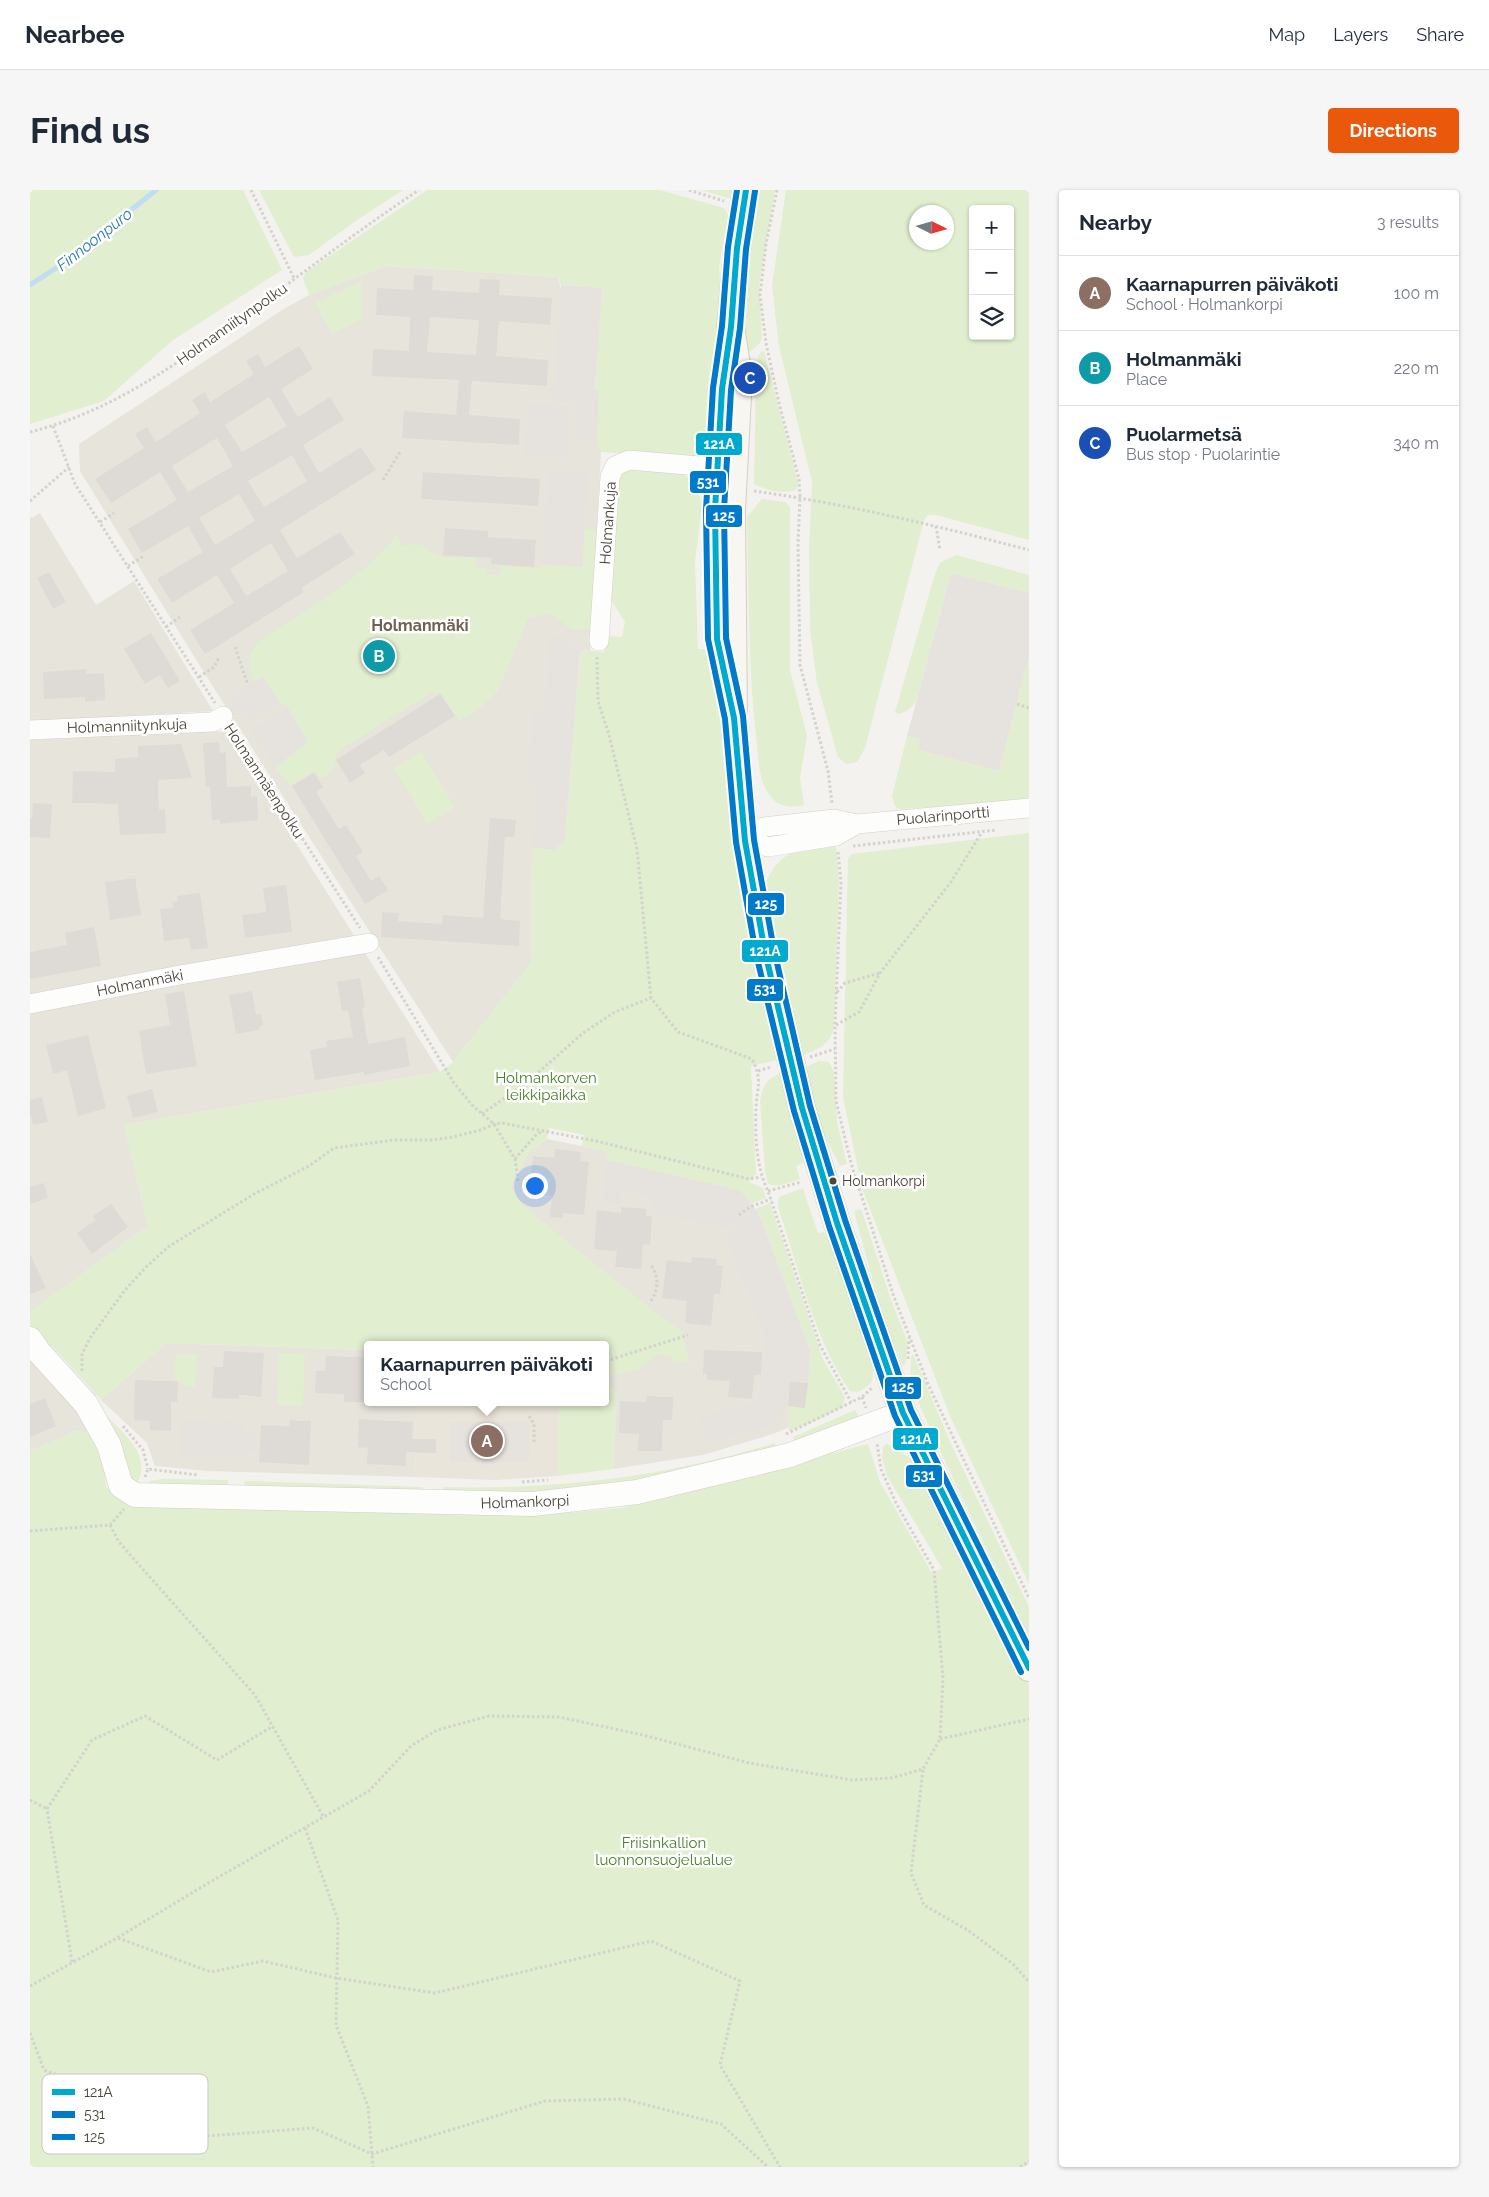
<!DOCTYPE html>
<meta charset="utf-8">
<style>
:root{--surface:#fff;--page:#f6f6f7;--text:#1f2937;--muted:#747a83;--line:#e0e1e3;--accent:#ea580c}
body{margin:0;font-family:Raleway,sans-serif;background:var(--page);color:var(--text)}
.controls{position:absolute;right:15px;top:15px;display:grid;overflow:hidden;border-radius:5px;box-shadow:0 1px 4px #0004}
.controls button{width:45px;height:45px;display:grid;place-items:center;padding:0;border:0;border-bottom:1px solid var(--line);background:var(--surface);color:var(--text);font:25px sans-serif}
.compass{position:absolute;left:879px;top:15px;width:45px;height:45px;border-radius:50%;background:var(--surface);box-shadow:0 1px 4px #0004;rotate:95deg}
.you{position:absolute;left:504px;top:995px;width:18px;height:18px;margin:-12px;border:4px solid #fff;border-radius:50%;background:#1a73e8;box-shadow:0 0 0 8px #1a73e833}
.badge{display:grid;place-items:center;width:32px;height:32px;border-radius:50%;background:var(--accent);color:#fff;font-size:16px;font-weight:700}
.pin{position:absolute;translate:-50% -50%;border:2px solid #fff;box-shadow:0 1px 5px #0006}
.popup{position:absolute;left:334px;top:1151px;width:245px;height:65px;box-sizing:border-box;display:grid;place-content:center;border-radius:5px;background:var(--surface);filter:drop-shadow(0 1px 4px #0005);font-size:16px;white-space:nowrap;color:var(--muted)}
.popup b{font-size:19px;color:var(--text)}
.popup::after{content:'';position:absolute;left:50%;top:100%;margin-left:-10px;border:10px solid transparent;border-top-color:var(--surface)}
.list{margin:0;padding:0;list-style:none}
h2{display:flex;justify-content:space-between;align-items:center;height:65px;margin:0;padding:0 20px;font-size:21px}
h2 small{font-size:16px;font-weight:400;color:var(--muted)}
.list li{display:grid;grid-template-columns:32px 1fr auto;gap:15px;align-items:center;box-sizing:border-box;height:75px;padding:0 20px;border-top:1px solid var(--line)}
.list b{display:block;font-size:19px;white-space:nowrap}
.list p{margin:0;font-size:16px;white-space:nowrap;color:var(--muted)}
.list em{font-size:16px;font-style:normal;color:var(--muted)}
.icon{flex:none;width:28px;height:28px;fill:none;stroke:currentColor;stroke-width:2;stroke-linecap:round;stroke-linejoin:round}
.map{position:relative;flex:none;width:999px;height:1977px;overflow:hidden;border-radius:5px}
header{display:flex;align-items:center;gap:30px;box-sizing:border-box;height:70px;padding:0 25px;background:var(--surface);border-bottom:1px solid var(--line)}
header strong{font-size:24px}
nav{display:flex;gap:28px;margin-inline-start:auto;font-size:18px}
.intro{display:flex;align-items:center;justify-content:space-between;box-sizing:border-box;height:120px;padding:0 30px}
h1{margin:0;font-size:35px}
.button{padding:12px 22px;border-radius:5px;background:var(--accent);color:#fff;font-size:18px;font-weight:700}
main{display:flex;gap:30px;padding:0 30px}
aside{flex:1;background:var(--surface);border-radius:5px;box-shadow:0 1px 4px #0004}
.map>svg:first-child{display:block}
.residential{fill:#e7e4dc}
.education{fill:#eae5da}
.green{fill:#e1eecf;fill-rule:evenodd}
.parking{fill:#e6e3df}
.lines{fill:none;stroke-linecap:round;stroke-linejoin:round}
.stream{stroke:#c0ddf1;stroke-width:5}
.building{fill:#dedbd6;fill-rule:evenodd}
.minor-casing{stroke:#d2d0cb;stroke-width:20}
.tertiary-casing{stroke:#d2d0cb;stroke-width:25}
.secondary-casing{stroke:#d3cfc5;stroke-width:28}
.path{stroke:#d3d2cc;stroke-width:3;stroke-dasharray:2.5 2.5;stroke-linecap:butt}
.minor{stroke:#fdfdfc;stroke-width:19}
.tertiary{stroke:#fdfdfc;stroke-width:24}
.secondary{stroke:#f7f6f1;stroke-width:26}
.bus-1-casing{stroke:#fff;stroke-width:10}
.bus-2-casing{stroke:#fff;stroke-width:10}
.bus-3-casing{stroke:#fff;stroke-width:10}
.bus-1{stroke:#00a9ce;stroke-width:6}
.bus-2{stroke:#007ac9;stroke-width:6}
.bus-3{stroke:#007ac9;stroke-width:6}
.bus-dot{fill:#4b4439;stroke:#fff;stroke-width:2}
.labels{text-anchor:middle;stroke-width:5;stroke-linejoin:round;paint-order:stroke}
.bus-label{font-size:14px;fill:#4b4439;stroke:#fff;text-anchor:start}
.street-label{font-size:15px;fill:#4b4439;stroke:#fff}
.park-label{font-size:15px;fill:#4a7f2a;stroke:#fff}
.water-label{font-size:16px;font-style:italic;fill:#2e7ab2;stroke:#fff}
.neighbourhood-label{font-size:16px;font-weight:bold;fill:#6e6250;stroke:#fff}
.key{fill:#fff;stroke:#c9c7c4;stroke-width:1}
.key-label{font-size:14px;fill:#4b4439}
.line-badge{stroke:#fff;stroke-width:2}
.badge-label{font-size:14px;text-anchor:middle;font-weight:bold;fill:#fff}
</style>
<header>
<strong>Nearbee</strong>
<nav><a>Map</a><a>Layers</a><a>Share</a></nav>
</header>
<div class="intro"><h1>Find us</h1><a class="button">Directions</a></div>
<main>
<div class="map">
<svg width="999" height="1977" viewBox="0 0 999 1977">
<rect width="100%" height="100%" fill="#f4f2ee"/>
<path class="residential" d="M356 76 528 87 567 253 571 262 560 461 551 460 502 658 501 773 423 872 178 489 50 281 49 254 252 120 279 105Z
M10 323 66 415 104 391 183 521 0 532V326L2 328Z
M183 541 196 542 410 882 94 935 118 1036 0 1122V550Z
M517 949 576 961 711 1001 780 1160 774 1231 743 1244 673 1265 583 1279 587 1203 581 1199 576 1184V1155L480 996 500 961Z
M136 1153 338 1160V1212H342L343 1216 386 1217 385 1287 177 1281 125 1276 117 1253 71 1210Z
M0 1163 68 1245 47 1241 0 1261Z"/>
<path class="education" d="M342 1212H529L528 1286 466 1290 385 1287 386 1217 342 1216Z"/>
<path class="green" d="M0 0H213L252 80 143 150 74 211 0 234Z
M229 0H373L330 28 279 65 264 67Z
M397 0H630L694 18 698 25 689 77 692 122 684 242 681 260 667 268 571 262 567 253 569 201H565L571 98 531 95 528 87 356 76 279 105 273 88 276 82Z
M671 0H708L701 9Z
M729 0H745L729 95 732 148C730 156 721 161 714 165 709 113 720 51 729 0Z
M756 0H999V350L906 325H898L894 330 835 558 827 572 816 574 808 567 787 493 780 439 779 357 782 292 749 156 742 96ZM943 19H980V146H943ZM916 22V52H886V22Z
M331 91 332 129 302 144 285 113Z
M734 161 768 292 767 299C757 305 734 300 724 294L726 184 728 167 731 162Z
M600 279 653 282 666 297 672 313 665 372 668 459H678L692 517 752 869 721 876 726 984 719 992 733 998 736 1008 721 1014 711 1001 577 970 576 961 552 956 554 945 519 938 517 949 500 961 480 996 491 1014 606 1107 651 1141 660 1174 649 1170 647 1173 640 1167 628 1164 608 1180 577 1187 581 1199 587 1203 583 1279 528 1286 529 1212H576V1155H338V1160L136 1153 71 1210 22 1156 14 1158 0 1137V1122L118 1036 94 935 410 882 423 872 501 773 502 658 525 660 535 650 550 460 574 462 580 446 592 447 595 432 578 405 585 295 590 286Z
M732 309 755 312 760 317V480L777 546 770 588 774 615C759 618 747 617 738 603 729 591 729 570 727 555 718 480 719 403 717 327Z
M554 338 568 341 562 439 542 440C522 425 524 421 498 428L468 501 447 521 429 531 411 503H401L308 561 302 581 295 587H289L284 581 260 596 245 577 278 552 257 517 250 513 233 487 223 492C221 482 216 472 221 462 229 445 272 425 289 413 319 393 345 371 368 344L371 355 390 354 403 363 413 367 447 368 446 377 457 378V385H470L471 376 506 378 512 374 552 377Z
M926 365 999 385V403L921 383 886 512 877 521 869 524 865 522 905 384 910 373Z
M999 467V612L868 619 864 614 862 606 877 546 891 549 888 560 969 581Z
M391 562 425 617 397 634 364 578Z
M999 643V1394L920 1226 832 998 813 907 818 668 822 664Z
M806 655 809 691 804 837C801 854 788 859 774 865L766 841 735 696C748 659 771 658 806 655Z
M789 871 799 872 804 882 807 932 817 974 810 976 793 942 776 877Z
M756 883 765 913 773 973 766 976 770 989C759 992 749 998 738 994L735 981 730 911C733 894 738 886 756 883Z
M770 999H773L788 1043 794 1042 815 1085 843 1181C844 1194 838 1196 828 1202L820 1201C784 1149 768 1076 748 1017L749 1007Z
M740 1013 793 1169 815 1207 813 1217 781 1233 759 1241 758 1216 775 1218 780 1160 729 1024 725 1019Z
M830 1019 832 1021 860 1107 876 1148 878 1153 875 1175 873 1176C851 1126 838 1074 824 1021Z
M249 1163 275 1164 273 1216 247 1215Z
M146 1164H167L165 1197H157L144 1189Z
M883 1164 921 1254 999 1417V1447L924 1291 880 1194 881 1167Z
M825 1220 829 1227 766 1257 763 1247Z
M76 1225C95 1245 122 1265 107 1294L95 1286 75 1227Z
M47 1241 68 1245 73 1260 76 1297 91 1308 156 1316 369 1323 479 1325 535 1323 591 1318 838 1254 850 1292 902 1383 912 1378 857 1286 852 1268 853 1257 856 1254 863 1256 877 1266 901 1300 938 1368 999 1495V1977H0V1261Z
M745 1253 749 1263 555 1303 413 1302V1297C527 1300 636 1287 745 1253Z
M132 1289 198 1290V1298L117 1294 120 1291Z
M215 1291 393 1297V1306L213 1298Z"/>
<path class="parking" d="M531 95 572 98 565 200 569 201 567 253 545 252 547 218 543 213 523 211Z
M498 213 540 216 537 267 495 264Z
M518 280 558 282 552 377 512 374Z
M921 383 999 403V467L969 581 888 560 890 549 877 546Z
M519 447H530L550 460 535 650 525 660 502 658 508 596 496 591 503 521 514 522Z
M232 487 250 513 225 530 212 523 206 526 200 514 203 503Z
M257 517 278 552 245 577 221 540Z
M577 970 711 1001 729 1024 780 1160 778 1193 760 1191 758 1216 741 1236 677 1253 670 1226 727 1211 735 1148 696 1048 705 1039 621 1022 624 1008 593 1001 589 1016 571 1013Z
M151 1231 214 1232V1242L226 1243V1262H214L213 1268 151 1267Z
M420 1232H499V1272H420Z"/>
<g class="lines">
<path class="stream" d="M0 95 40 69 126 0"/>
</g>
<path class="building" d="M384 85 403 86 402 100 449 103 450 89 470 90 469 105 522 108 520 135 469 131 466 166 518 170 517 196 442 191 439 225 490 229 489 255 372 248 374 221 426 225 429 190 342 186 343 159 379 161 380 127 346 125 347 98 383 100ZM400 127 449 130 446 165 397 162Z
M269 156 283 179 251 199 268 227 300 207 314 230 273 255 289 283 331 257 346 280 250 340 267 368 310 342 325 364 271 398 274 402 175 464 160 440 204 413 187 385 142 413 127 389 173 362 158 336 112 363 98 339 147 310 130 282 81 313 65 289 114 258 105 244 117 237 126 252 170 223 162 210 175 202 180 212 224 184 216 171 228 164 235 177ZM239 207 257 236 212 262 195 235ZM187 248 203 276 158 302 142 276ZM262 265 277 291 234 317 218 291ZM209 304 225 331 185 355 169 328ZM241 353 258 381 216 406 200 379Z
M393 282 510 289 508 316 391 309Z
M415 338 458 341V347L506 350 504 377 461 374 462 368 413 365Z
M19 382 36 412 23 419 7 388Z
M121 443 150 491 138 498 130 485 115 494 94 459Z
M56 479V484L74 483 75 510 55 512V507L14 509 13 482Z
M410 504 425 526 359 567 354 560 330 575 335 583 320 593 306 570Z
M189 552 190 563 196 562 197 597 221 596V607L227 606 228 630 190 634V629L182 631 180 597H176L173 553Z
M151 554 162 588 128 590 129 620 135 619 136 643 90 645 88 614 42 613 43 581 85 582V569L108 567V556Z
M284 583 293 597 286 602 309 639 316 635 333 662 326 666 341 691 349 686 358 700 335 714 262 596Z
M3 613 22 614 20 648 0 647V628L2 629Z
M460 628 486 630 484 647H475L470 729 490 731 489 756 351 747 352 722 369 723 368 731 412 734 413 725 453 728Z
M105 688 111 725 80 730 75 692Z
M256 695 262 742 215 748 212 725 236 722 233 698Z
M170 703 178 758 161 760 159 748 134 751 130 719 143 718 142 712 148 711 147 706Z
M64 737 71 776 0 789V762L37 755 35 743Z
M330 788 335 817 332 818 338 854 375 847 380 876 334 885V882L285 890 280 860 297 857 296 851 323 847 318 820 312 821 307 792Z
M154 801 167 876 116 884 109 841 140 835 135 804Z
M222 801 226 825 231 824 233 836 229 837V840L206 844 199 805Z
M58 845 76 918 48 926 37 880 23 884 16 855Z
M122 899 128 922 103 928 97 906Z
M12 907 18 932 3 935 0 923V910Z
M525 959 551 962 550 971 559 972 554 1025 533 1023V1028L520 1027 522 1006 499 1004 503 966 524 968Z
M14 993 18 1008 0 1014V997Z
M81 1014 98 1037 62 1064 47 1043 66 1030 63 1026Z
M591 1017 616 1019V1026H622L620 1055 613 1054 611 1079 585 1077 587 1061 564 1059 567 1020 591 1023Z
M0 1064 16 1098 0 1104Z
M662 1067 687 1069 686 1075 693 1076 690 1104H684L681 1136 655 1133 657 1111 632 1108 637 1070 661 1073Z
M674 1160 732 1162 731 1185H724L722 1209 698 1207 700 1191 677 1190V1184H673Z
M194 1161 234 1163 231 1207 209 1205V1209L182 1208 184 1177H193Z
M296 1166 335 1167 334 1200H338V1212H314V1204L285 1203 286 1181H295Z
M105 1190 148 1191 147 1212H141V1241L120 1240V1231L104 1230Z
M760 1191 778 1193 775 1218 758 1216Z
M617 1206 643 1207 642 1230H633L632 1261H608L609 1244 589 1243 590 1211 616 1212Z
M15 1208 26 1236 0 1247V1214Z
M329 1229 383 1232 382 1249H406V1263L376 1262V1276L337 1274 338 1258 328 1257Z
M260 1230 281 1231 279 1275 229 1272 231 1235 259 1236Z"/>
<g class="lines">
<defs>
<path id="minor" d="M569 451 580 287 585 276 599 270 704 279
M0 540 183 532 193 526
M715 651 734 637 804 629 827 634 999 618
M715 651 738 657 806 646 827 634
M0 814 150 785 339 753"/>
<path id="tertiary" d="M0 1149 9 1162 56 1214 79 1255 91 1296 105 1305 503 1314 607 1302 760 1265 873 1223"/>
<path id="secondary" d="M701 137 709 187 702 320 704 528 715 651 735 762 772 918 807 1033 873 1223 999 1478
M699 153 707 58 716 0"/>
</defs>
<use href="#minor" class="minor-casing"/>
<use href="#tertiary" class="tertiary-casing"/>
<use href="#secondary" class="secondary-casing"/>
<path class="path" d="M221 0 265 90
M659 0 694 11
M747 0 736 54 730 105 736 153 749 213 769 289 770 307 768 353 770 475 798 581 802 613
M23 236 45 294 185 513
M0 242C75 223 132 184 194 140 260 94 322 44 389 0
M353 290 370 262
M724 301C817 314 908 336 999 360
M0 311 39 277
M70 332 84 323
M906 336 910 360
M98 376 114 366
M136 437 150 427
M205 457 218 495
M567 467 568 511 579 545 607 659 621 808 648 842 722 869C733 891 727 896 726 918 725 945 726 977 738 1001L790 1155 821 1212
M169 487 184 477 189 468
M987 514 999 518
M202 539 330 738
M823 656 966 640
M808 662 811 692 805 835 806 911 821 973 864 1107 898 1194 999 1408
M348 767 424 893 442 915 464 934 485 969 488 991
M807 802 815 793 850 783
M806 835 829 822 850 783 921 692 952 642
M780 867 805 859
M728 881 741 877
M452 924 501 889 553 843 585 822 621 808
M485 969 506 945 512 941
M738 1001 771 992
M709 1025 720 1017 741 1009
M621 1111C629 1099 629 1087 621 1075
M878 1169 879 1148
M576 1171 658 1145
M52 1181V1164L60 1148 95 1100 116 1077 138 1057 224 1004 279 976 304 958 364 950H399L418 948 451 940 464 934 472 933 566 951 719 989 731 987
M882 1186 898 1194
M832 1207 836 1218
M499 1226 504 1234V1253
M93 1236 113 1260 118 1279
M756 1244 832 1207 843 1197
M115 1287 118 1279 168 1285
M492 1292 518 1290
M80 1335 89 1352 110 1376 225 1505 294 1628
M0 1341 80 1335 94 1319
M910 1549 999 1529
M893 1580 881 1683 894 1715 939 1741 983 1774 999 1792
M0 1610 17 1619
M275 1638 308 1730 306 1835 338 1916 343 1977
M88 1748 181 1782 233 1771 306 1788 405 1803 621 1751 710 1791 690 1875 750 1977
M42 1772 17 1619 62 1550 115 1526 187 1570 243 1536
M0 1796 87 1748 180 1692 339 1601 381 1556 407 1540 459 1526 529 1527 613 1545 719 1573 822 1590 862 1588 893 1579 910 1549 913 1488 904 1380 866 1313 851 1279 847 1253
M0 1843 14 1880 40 1890 84 1943 133 1931 163 1947 283 1938 342 1964 515 1911 594 1909 691 1934 738 1977
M990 1977 999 1971"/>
<use href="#minor" class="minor"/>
<use href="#tertiary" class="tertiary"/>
<use href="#secondary" class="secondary"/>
<defs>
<path id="bus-1" d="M716 0 707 58 701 137 692 199 685 320 687 449 704 528 715 651 735 762 772 918 807 1033 873 1223 999 1478"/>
<path id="bus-2" d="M707 0 698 57 692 136 683 198 676 320 678 449 695 529 706 652 726 764 764 921 799 1036 865 1226 991 1482"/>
<path id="bus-3" d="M725 1 716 59 710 138 701 200 694 320 696 448 713 526 724 650 744 760 780 916 815 1030 881 1220 999 1458"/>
</defs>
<use href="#bus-1" class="bus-1-casing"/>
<use href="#bus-2" class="bus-2-casing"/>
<use href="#bus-3" class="bus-3-casing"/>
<use href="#bus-1" class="bus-1"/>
<use href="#bus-2" class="bus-2"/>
<use href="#bus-3" class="bus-3"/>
</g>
<circle class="bus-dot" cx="803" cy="991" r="4.5"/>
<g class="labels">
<g class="bus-label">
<text x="812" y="996">Holmankorpi</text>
</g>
<g class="street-label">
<text transform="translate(202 134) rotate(-35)" y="5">Holmanniitynpolku</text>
<text transform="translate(578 333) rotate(-86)" y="5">Holmankuja</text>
<text transform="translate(97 536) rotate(-2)" y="5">Holmanniitynkuja</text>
<text transform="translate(234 591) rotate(57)" y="5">Holmanmäenpolku</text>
<text transform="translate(913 626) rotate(-5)" y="5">Puolarinportti</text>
<text transform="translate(110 793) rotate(-11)" y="5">Holmanmäki</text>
<text transform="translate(495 1312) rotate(-2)" y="5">Holmankorpi</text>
</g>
<g class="park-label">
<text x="516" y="893">Holmankorven<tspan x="516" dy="17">leikkipaikka</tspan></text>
<text x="634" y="1658">Friisinkallion<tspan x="634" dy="17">luonnonsuojelualue</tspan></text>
</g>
<g class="water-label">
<text transform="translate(64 49) rotate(-38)" y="6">Finnoonpuro</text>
</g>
<g class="neighbourhood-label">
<text x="390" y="441">Holmanmäki</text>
</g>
</g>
<rect x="12" y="1884" width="166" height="80" rx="8" class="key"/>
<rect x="22" y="1899" width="23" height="6" fill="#00a9ce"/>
<rect x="22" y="1921" width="23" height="7" fill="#007ac9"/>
<rect x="22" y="1944" width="23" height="6" fill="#007ac9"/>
<g class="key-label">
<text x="54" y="1907">121A</text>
<text x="54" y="1929">531</text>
<text x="54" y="1952">125</text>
</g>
<g class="line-badge">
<rect x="665" y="242" width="48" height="24" rx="5" fill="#00a9ce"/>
<rect x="659" y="280" width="38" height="24" rx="5" fill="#007ac9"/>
<rect x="675" y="314" width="38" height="24" rx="5" fill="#007ac9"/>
<rect x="717" y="702" width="38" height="24" rx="5" fill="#007ac9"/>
<rect x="711" y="749" width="48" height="24" rx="5" fill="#00a9ce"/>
<rect x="716" y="788" width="38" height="24" rx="5" fill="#007ac9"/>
<rect x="854" y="1186" width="38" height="24" rx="5" fill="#007ac9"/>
<rect x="862" y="1237" width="47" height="24" rx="5" fill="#00a9ce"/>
<rect x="875" y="1274" width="38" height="24" rx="5" fill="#007ac9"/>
</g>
<g class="badge-label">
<text x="689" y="259">121A</text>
<text x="678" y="297">531</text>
<text x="694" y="331">125</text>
<text x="736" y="719">125</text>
<text x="735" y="766">121A</text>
<text x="735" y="804">531</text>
<text x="873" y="1202">125</text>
<text x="886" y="1254">121A</text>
<text x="894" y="1290">531</text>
</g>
</svg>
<div class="controls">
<button>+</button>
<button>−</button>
<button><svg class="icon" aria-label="layers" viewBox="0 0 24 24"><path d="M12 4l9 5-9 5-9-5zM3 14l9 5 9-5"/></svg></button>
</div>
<svg class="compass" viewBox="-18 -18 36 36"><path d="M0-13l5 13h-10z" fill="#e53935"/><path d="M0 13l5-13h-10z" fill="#747a83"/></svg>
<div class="you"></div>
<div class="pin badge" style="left:457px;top:1251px;background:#8d6e63">A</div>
<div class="popup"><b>Kaarnapurren päiväkoti</b>School</div>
<div class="pin badge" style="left:349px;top:466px;background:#0f9aa8">B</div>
<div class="pin badge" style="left:720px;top:188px;background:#1a4fb4">C</div>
</div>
<aside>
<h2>Nearby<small>3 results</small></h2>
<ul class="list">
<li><span class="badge" style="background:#8d6e63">A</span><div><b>Kaarnapurren päiväkoti</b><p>School · Holmankorpi</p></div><em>100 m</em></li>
<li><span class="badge" style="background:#0f9aa8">B</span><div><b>Holmanmäki</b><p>Place</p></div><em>220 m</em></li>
<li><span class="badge" style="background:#1a4fb4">C</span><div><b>Puolarmetsä</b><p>Bus stop · Puolarintie</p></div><em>340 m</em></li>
</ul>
</aside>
</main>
